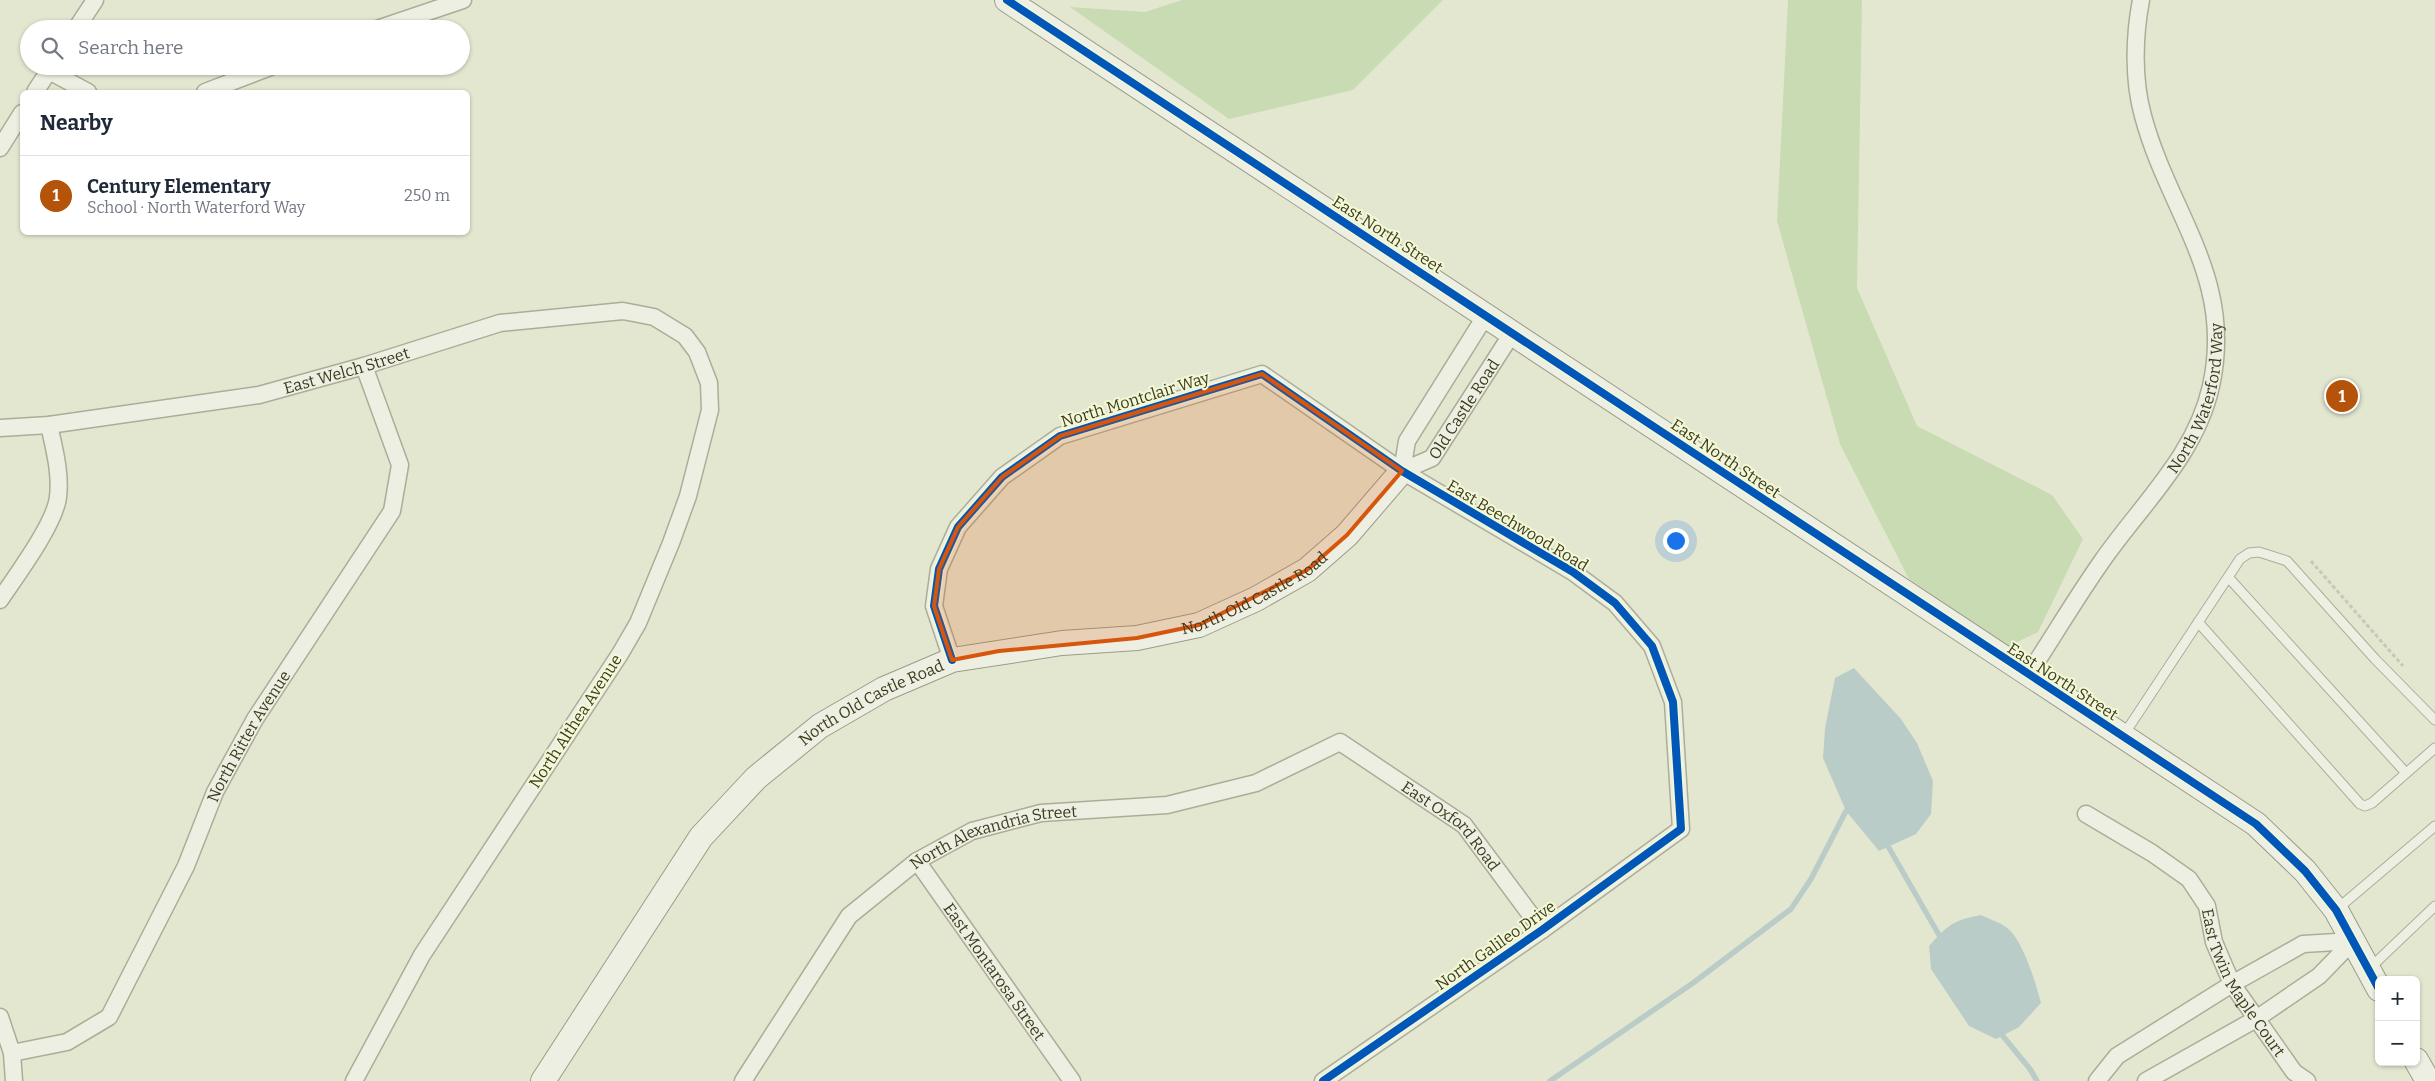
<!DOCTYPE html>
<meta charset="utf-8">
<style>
:root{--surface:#fff;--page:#f2f2f3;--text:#1f2937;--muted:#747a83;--line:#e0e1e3;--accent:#b45309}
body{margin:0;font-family:Bitter,serif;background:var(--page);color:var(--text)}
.controls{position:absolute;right:15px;bottom:15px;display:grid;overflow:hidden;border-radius:8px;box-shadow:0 1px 4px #0004}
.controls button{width:45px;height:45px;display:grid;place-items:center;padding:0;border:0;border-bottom:1px solid var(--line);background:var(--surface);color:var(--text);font:25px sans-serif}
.you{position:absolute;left:1675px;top:540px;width:18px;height:18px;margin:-12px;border:4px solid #fff;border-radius:50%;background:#1a73e8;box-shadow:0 0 0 8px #1a73e833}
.badge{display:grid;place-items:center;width:32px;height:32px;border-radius:50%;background:var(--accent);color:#fff;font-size:16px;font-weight:700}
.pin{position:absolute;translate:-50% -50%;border:2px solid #fff;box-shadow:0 1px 5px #0006}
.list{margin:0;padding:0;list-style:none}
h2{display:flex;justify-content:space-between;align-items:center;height:65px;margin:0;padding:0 20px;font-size:21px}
h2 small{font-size:16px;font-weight:400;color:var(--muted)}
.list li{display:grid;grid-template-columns:32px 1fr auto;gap:15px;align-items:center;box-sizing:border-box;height:80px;padding:0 20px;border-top:1px solid var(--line)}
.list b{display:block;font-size:19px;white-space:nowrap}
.list p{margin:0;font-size:16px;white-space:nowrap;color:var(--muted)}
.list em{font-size:16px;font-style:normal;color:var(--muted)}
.icon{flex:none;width:28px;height:28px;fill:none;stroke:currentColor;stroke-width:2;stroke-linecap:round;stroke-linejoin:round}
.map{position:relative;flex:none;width:2435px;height:1081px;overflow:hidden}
.search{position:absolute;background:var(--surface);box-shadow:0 1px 4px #0004;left:20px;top:20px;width:450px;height:55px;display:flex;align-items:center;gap:12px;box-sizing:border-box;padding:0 18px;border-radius:28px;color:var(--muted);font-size:19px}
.panel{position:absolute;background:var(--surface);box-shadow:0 1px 4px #0004;left:20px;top:90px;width:450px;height:145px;border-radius:8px}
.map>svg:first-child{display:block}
.green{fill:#c8dbb2}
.water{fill:#baccc8}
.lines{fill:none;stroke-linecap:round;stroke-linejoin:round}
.stream{stroke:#baccc8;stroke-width:5.5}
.lane-casing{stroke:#abad98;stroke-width:11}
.street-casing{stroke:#abad98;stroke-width:19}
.secondary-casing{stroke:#9b9c88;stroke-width:26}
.path{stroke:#c6c8b8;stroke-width:3;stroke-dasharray:4 2.5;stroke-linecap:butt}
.lane{stroke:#edefe2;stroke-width:9}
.street{stroke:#edefe2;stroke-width:16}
.secondary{stroke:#edefe2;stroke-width:24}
.cycleway-casing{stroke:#f3f8d6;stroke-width:11}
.cycleway{stroke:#0057b8;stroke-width:8}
.marked{fill:#d7560e;fill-opacity:0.2;stroke:#d7560e;stroke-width:4;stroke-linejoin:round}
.labels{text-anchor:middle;stroke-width:4;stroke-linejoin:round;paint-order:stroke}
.street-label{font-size:16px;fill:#3e3b1f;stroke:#f3f8d6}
</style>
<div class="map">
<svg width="2435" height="1081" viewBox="0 0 2435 1081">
<rect width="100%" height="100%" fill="#e4e7d0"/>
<path class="green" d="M1182 0H1443L1353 90 1229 119 1070 7 1145 12Z
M1788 0H1862L1857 288 1917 426 2052 495 2083 539 2038 632 2007 647 1909 579 1840 444 1777 221Z"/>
<path class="water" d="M1854 668 1901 719 1917 743 1933 781 1931 814 1916 834 1879 851 1846 811 1823 758 1825 728 1835 678Z
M1981 915C1989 919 1999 922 2006 927 2023 939 2036 984 2041 1003L2019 1027 1996 1039 1969 1026 1931 969 1929 946C1948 925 1953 920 1981 915Z"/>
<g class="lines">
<path class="stream" d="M1885 841 1939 935
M2002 1035 2030 1069 2037 1081
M1550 1081 1693 983 1791 909 1811 879 1846 811"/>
<defs>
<path id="lane" d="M2228 577 2406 773
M2198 622 2360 804 2365 806 2372 803 2435 748
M2123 736 2240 559 2249 553 2259 552 2287 561 2375 659 2435 720
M2336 910 2435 826
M2370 968 2435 906"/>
<g id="street">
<path d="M76 29 95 0"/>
<path d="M377 29 463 0"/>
<path d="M49 71 88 92"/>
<path d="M35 92 52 66"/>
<path d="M205 92 273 66"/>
<path d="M0 148 22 113"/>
<path id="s1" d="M0 428 49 425 259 395 364 366 500 323 623 311 654 317 685 336 697 352 709 383 710 410 688 496 671 543 638 623 620 654 422 955 354 1081"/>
<path id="s2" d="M1402 471 1432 458 1513 332"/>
<path d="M1402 471 1407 441 1486 315"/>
<path d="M0 600C16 576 55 524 58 497 61 473 54 448 49 425"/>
<path d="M952 660 934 606 939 569 958 527 1002 477 1060 436 1262 374 1402 471 1573 572 1615 603 1652 646 1673 702 1681 829 1542 930 1323 1081"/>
<path id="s3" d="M2028 675C2053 637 2076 598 2102 561 2141 505 2196 455 2211 386 2235 278 2169 213 2143 116 2133 80 2134 37 2141 0"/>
<path id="s4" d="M2086 814 2152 853 2189 879 2207 906 2214 942 2232 984 2294 1072 2307 1081"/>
<path id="s5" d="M917 861 1072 1081"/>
<path d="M0 1017 12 1053 14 1081"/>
<path id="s6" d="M12 1053 67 1042 109 1017 186 866 215 792 255 719 392 511 400 465 364 366"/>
<path id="s7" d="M743 1081 849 916 917 861 972 831 1041 813 1167 805 1256 783 1340 742 1464 825 1542 930"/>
<path d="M2097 1081 2117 1056 2232 984 2303 944 2353 941"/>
<path d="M2146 1081 2256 1019 2319 976 2353 941"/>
</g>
<g id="secondary">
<path d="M1007 0 2256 824 2305 871 2336 910 2379 989"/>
<path d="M2416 1060 2428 1081"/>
<path id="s8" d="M543 1081 701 837 756 778 820 726 884 689 952 660 1062 643 1137 638 1199 625 1256 599 1307 570 1347 535 1402 471"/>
</g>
</defs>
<use href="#lane" class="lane-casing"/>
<use href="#street" class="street-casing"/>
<use href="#secondary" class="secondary-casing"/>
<path class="path" d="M2311 561 2403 666"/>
<use href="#lane" class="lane"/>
<use href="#street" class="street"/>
<use href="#secondary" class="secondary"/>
<defs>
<path id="cycleway" d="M1007 0 2256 824 2305 871 2336 910 2379 989
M952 660 934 606 939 569 958 527 1002 477 1060 436 1262 374 1402 471 1573 572 1615 603 1652 646 1673 702 1681 829 1542 930 1323 1081"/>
</defs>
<use href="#cycleway" class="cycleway-casing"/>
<use href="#cycleway" class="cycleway"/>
</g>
<path class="marked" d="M1262 374 1402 471 1347 535 1307 570 1199 625 1137 638 999 651 952 660 934 606 939 569 958 527 1002 477 1060 436Z"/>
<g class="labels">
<g class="street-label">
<text transform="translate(1388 234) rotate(33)" y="6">East North Street</text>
<text dy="6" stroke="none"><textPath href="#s1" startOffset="352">East Welch Street</textPath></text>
<text dy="6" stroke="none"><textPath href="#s3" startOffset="328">North Waterford Way</textPath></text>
<text transform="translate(1135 399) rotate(-17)" y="6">North Montclair Way</text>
<text dy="6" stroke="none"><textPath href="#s2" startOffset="91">Old Castle Road</textPath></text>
<text transform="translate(1726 458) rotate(34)" y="6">East North Street</text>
<text transform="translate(1518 525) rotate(31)" y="6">East Beechwood Road</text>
<text dy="6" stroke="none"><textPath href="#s8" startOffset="915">North Old Castle Road</textPath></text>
<text transform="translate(2063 681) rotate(33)" y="6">East North Street</text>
<text dy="6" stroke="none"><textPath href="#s8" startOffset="510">North Old Castle Road</textPath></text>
<text transform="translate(575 721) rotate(-57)" y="6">North Althea Avenue</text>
<text dy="6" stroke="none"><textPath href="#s6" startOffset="419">North Ritter Avenue</textPath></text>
<text dy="6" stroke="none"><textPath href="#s7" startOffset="869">East Oxford Road</textPath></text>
<text dy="6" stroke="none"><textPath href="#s7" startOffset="365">North Alexandria Street</textPath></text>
<text transform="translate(1495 945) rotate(-35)" y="6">North Galileo Drive</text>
<text dy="6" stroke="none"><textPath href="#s5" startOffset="135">East Montarosa Street</textPath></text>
<text dy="6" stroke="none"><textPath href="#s4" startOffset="240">East Twin Maple Court</textPath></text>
</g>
</g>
</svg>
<div class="controls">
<button>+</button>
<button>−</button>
</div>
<div class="you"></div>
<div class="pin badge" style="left:2342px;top:396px">1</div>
<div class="search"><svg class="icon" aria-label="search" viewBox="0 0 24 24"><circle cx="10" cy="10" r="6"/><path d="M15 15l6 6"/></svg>Search here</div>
<section class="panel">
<h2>Nearby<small></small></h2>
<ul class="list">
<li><span class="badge">1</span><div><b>Century Elementary</b><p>School · North Waterford Way</p></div><em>250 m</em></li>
</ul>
</section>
</div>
